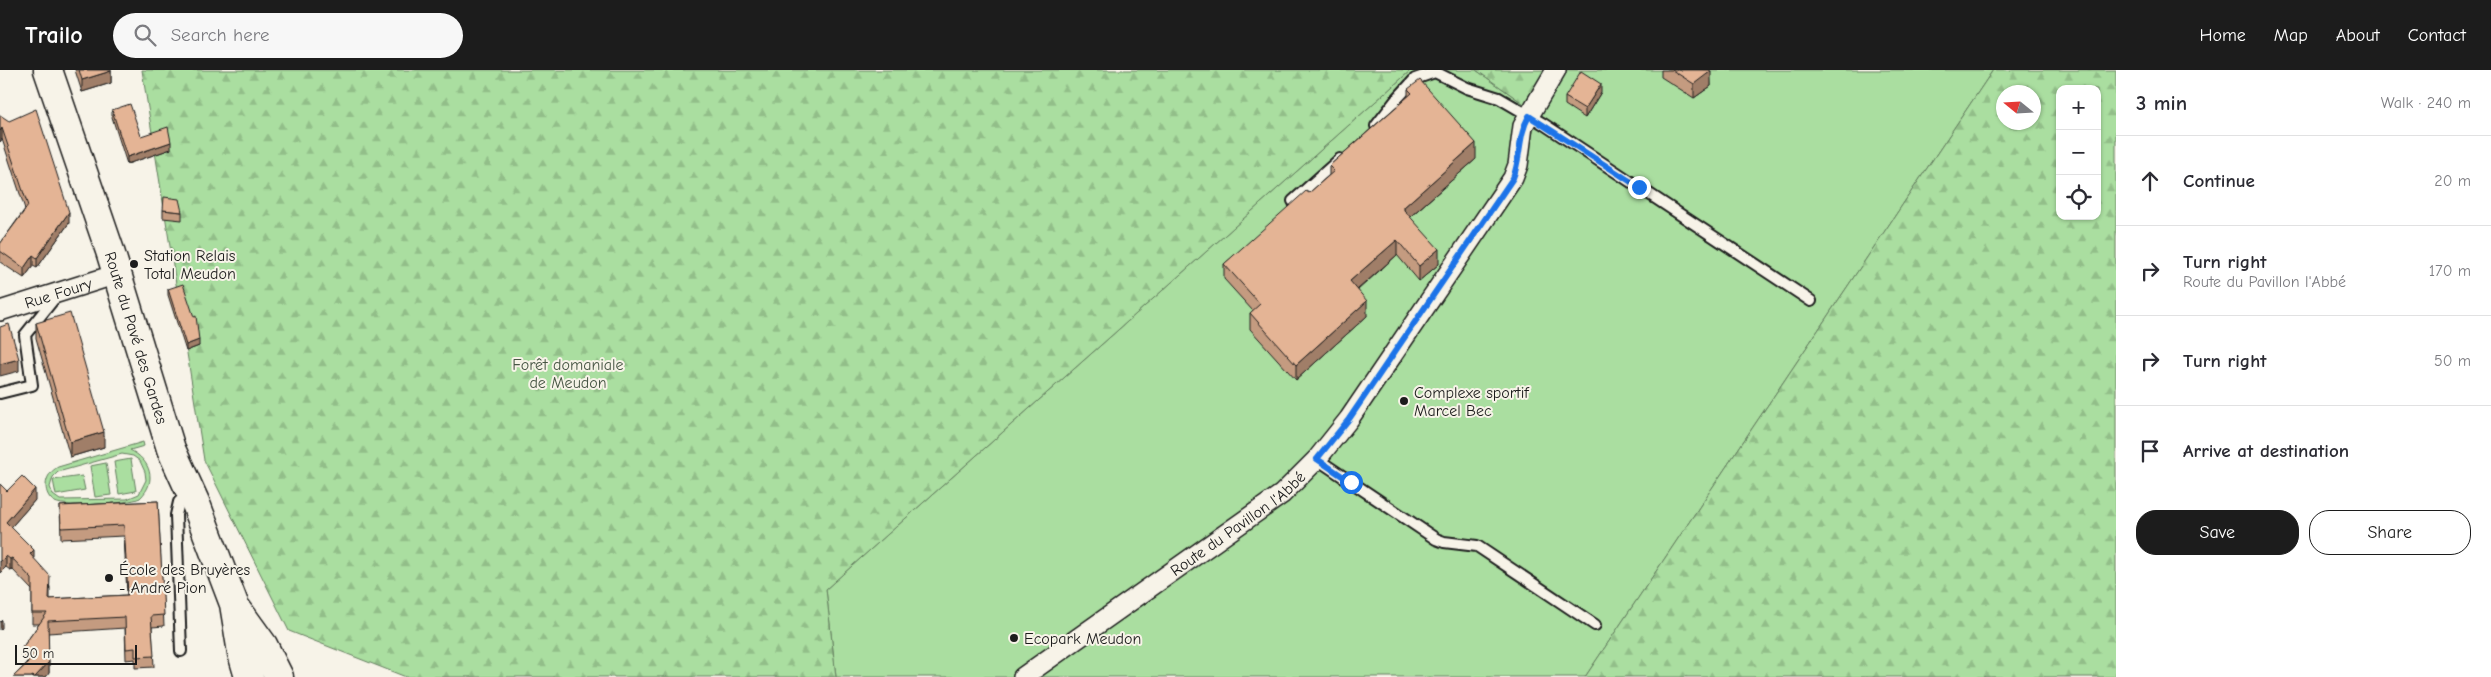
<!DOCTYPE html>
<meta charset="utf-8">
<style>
:root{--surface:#fff;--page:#f7f7f7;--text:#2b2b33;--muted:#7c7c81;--line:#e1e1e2;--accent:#1c1c1c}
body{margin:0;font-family:"Comic Neue",sans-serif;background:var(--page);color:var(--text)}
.controls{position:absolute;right:15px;top:15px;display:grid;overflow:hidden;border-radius:10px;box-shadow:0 1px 4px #0004}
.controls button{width:45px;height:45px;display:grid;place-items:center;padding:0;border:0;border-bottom:1px solid var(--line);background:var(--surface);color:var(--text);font:25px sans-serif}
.compass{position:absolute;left:1996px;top:15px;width:45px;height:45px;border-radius:50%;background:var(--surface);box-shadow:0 1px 4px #0004;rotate:288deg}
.scale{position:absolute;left:15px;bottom:12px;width:122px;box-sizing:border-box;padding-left:5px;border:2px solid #1c1c1c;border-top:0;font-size:14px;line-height:18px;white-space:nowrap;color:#1c1c1c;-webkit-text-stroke:4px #f7f3e8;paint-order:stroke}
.stop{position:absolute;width:15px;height:15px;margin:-11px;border:4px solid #1a73e8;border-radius:50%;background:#fff}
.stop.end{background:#1a73e8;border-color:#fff;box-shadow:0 1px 5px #0008}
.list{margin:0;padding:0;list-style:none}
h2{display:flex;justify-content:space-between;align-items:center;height:65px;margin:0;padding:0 20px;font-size:21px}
h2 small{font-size:16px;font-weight:400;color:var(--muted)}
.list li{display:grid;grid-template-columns:32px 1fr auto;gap:15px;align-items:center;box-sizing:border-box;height:90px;padding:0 20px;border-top:1px solid var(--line)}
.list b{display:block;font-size:19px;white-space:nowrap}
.list p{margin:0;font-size:16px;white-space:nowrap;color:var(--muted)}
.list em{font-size:16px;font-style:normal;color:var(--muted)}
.actions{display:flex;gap:10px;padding:15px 20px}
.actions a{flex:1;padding:11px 0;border:1px solid var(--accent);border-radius:20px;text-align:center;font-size:18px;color:var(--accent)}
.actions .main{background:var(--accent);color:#fff}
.icon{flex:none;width:28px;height:28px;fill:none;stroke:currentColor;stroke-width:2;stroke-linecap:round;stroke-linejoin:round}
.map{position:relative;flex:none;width:2116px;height:607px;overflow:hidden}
header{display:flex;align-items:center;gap:30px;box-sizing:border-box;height:70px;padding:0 25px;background:var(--accent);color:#fff}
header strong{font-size:24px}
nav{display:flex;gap:28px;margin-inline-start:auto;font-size:18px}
.search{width:350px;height:45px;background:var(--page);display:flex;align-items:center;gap:12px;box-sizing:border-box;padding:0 18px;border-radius:28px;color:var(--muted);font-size:19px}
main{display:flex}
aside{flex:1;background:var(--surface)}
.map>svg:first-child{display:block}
.green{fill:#aadea0;stroke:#637d5e;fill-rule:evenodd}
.forest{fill:url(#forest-firs);stroke:#637d5e;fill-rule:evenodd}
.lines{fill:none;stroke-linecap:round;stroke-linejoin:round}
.service-casing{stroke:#1c1c1c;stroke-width:14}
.minor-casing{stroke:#1c1c1c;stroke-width:22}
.secondary-casing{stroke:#1c1c1c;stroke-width:31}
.service{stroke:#f7f3e8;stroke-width:10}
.minor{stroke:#f7f3e8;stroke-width:19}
.secondary{stroke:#f7f3e8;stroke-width:28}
.wall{fill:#c49b80;stroke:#1c1c1c}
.shaded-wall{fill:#a07e68;stroke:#1c1c1c}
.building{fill:#e4b495;stroke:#1c1c1c}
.route{stroke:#1a73e8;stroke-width:6}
.poi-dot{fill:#1c1c1c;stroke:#f7f3e8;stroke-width:2}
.labels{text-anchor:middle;stroke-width:4;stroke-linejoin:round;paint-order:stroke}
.poi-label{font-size:16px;fill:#1c1c1c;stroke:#f7f3e8;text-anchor:start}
.street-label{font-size:16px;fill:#1c1c1c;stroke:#f7f3e8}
.park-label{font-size:16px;fill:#475644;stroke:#f7f3e8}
</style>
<header>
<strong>Trailo</strong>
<div class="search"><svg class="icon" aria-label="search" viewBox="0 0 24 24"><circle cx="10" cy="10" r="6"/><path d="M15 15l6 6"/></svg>Search here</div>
<nav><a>Home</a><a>Map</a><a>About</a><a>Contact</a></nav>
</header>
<main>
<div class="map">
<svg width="2116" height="607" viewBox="0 0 2116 607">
<defs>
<pattern id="forest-firs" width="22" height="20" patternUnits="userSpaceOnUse" patternTransform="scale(1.25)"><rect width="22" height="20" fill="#aadea0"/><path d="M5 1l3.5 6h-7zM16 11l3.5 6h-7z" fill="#92be89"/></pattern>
</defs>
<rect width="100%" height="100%" fill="#f7f3e8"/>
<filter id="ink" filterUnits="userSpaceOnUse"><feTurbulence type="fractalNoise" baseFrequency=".02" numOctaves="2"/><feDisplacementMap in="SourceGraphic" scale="10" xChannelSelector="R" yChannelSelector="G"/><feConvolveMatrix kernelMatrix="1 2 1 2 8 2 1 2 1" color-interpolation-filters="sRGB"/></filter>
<g filter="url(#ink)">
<path class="green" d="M1411 0H1476L1527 36 1548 0H1993L1585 607H836L826 519Z
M143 372 144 376 130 380C150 390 158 411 140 428 128 434 66 438 55 432 49 429 46 422 46 416 46 407 51 401 58 397ZM122 384 133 386 140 391 145 402 146 410 139 424 127 429 60 430 53 425 50 417 53 407 58 402Z
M131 389 136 421 119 424 114 392Z
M106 393 111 425 95 427 90 396Z
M82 406 85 420 56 425 53 410Z"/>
<path class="forest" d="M142 0H1411L826 519 836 607H406L289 561 204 390Z
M1476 0H1548L1527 36Z
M1993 0H2116V607H1585ZM2060 19H2097V146H2060ZM2034 22V52H2004V22Z"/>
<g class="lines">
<defs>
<path id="service" d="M1376 56 1396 30 1415 9 1435 2 1467 18 1499 28 1542 53 1811 231
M1293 131 1340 89
M0 323 32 315 25 265 57 225
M1317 389 1436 469 1444 472 1477 476 1595 555
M181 581 176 445 179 432 190 422"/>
<g id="minor">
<path id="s1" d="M0 241 117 204"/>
<path id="s2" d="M1023 607 1282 424 1317 389 1349 349 1513 108 1518 95 1523 56 1556 0"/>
</g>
<g id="secondary">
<path id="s3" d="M48 0 110 181 171 379 196 434 234 534 242 583 249 607"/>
<path d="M237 539 263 575 279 607"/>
</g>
</defs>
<use href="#service" class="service-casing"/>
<use href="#minor" class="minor-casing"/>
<use href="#secondary" class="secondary-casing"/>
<use href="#service" class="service"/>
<use href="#minor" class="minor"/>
<use href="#secondary" class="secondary"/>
</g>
<path class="wall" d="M75 0H111V13L82 22Z
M1661 0H1710L1711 16 1694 28 1661 7Z
M1408 19 1476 89 1410 147 1439 194 1419 211 1397 185 1358 220 1367 246 1296 310 1250 259V243L1253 241 1224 209V194L1309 123 1329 105V96L1408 26Z
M1601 22 1585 48 1565 35V27Z
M112 40 141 66 171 79 127 94 112 47Z
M0 45 69 153 37 198 33 196 24 208 0 192V174L25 139 2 69 0 72Z
M163 140 182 142V150L163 148Z
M168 219 199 276 186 281 168 225Z
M36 253 104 377 70 387 36 268Z
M7 421 35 430 11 457 34 489 50 517V529L127 525 124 466 61 469 60 436 158 431 164 556 152 557 154 597 135 598V589L126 590 125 558 48 563 49 603 46 607H13L28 592 22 589V578L39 554H32V520L12 499 10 500 6 497 0 503Z"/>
<path class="shaded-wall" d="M1703 0H1710L1707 4 1711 1V16L1694 28V14Z
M111 1V13L82 22V10Z
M1601 14V22L1585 48V39Z
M2 58V69L0 72V61Z
M171 72V79L127 94V87Z
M1476 73V89L1404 152V155V137Z
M69 142V153L37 198V188Z
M1397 170V185L1350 226V211Z
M1439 179V194L1419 211V196Z
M33 185V196L24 208V198Z
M1367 231V246L1296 310V295Z
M199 270V276L186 281V275Z
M19 289V301L0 306V294Z
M104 362V377L70 387V372Z
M35 419V430L6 463V452Z
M34 480V491L30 484Z
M6 486V497L0 503V492Z
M12 488V499L10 500V489Z
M2 550V558L0 560V552Z
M49 592V603L46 607H35Z"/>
<path class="building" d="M79 0H111V1L82 10Z
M1672 0H1709L1711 1 1694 14Z
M1581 1 1601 14 1585 39 1565 27Z
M1420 10 1476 73 1404 137V140L1439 179 1419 196 1397 170 1350 211 1367 231 1296 295 1250 243 1260 234 1224 194 1306 121 1309 123 1334 101 1329 96 1412 23 1408 19Z
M130 34 141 66 168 57 171 72 127 87 112 40Z
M36 39 69 142 37 188 33 185 24 198 0 181V174L28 136 2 58 0 61V45L9 51Z
M164 127 179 129 182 142 163 140Z
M183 214 194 247 196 246 199 270 186 275 168 219Z
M70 243 104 362 70 372 36 253Z
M9 254 19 289 0 294V257Z
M22 406 35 419 6 452 34 480 30 484 50 506 49 529 128 525 124 455 61 458 60 436 158 431 164 545 151 546 154 586 135 587V578L126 579 125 547 48 551 49 592 35 607H34L33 606 31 607H13L36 585 22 578 47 543H32V509L12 488 10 489 6 486 0 492V414L7 421Z"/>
</g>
<g class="lines" filter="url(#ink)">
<path class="route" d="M1351 412 1317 389 1349 349 1513 108C1521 88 1518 65 1529 46L1639 117"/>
</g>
<g class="poi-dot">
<circle cx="134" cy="194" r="5"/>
<circle cx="1404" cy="331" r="5"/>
<circle cx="109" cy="508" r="5"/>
<circle cx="1014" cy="568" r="5"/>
</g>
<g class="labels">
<g class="poi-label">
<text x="144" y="191">Station Relais<tspan x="144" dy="18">Total Meudon</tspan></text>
<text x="1414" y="328">Complexe sportif<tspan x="1414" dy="18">Marcel Bec</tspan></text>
<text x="119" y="505">École des Bruyères<tspan x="119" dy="18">- André Pion</tspan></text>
<text x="1024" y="574">Ecopark Meudon</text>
</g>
<g class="street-label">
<text dy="6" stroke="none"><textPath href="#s1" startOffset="61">Rue Foury</textPath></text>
<text dy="6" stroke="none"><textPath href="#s3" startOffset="282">Route du Pavé des Gardes</textPath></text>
<text dy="6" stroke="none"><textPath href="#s2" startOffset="264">Route du Pavillon l'Abbé</textPath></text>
</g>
<g class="park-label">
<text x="568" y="300">Forêt domaniale<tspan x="568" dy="18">de Meudon</tspan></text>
</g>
</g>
</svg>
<div class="controls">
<button>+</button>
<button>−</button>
<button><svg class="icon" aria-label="locate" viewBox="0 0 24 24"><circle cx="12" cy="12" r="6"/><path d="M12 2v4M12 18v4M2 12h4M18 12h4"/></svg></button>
</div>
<svg class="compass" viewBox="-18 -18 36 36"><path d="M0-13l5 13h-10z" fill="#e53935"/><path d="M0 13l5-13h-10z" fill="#7c7c81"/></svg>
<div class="scale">50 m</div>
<div class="stop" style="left:1351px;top:412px"></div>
<div class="stop end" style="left:1639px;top:117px"></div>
</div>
<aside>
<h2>3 min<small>Walk · 240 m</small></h2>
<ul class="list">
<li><svg class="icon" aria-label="ahead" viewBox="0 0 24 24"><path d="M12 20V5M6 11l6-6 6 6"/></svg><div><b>Continue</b></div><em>20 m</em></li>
<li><svg class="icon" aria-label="right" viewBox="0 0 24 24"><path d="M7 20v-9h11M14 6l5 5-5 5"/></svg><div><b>Turn right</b><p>Route du Pavillon l'Abbé</p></div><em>170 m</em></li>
<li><svg class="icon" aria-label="right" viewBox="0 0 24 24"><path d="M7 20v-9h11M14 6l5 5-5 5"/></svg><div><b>Turn right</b></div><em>50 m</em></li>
<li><svg class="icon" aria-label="arrive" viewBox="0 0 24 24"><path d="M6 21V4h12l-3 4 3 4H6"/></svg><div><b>Arrive at destination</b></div></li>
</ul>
<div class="actions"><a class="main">Save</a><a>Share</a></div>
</aside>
</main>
